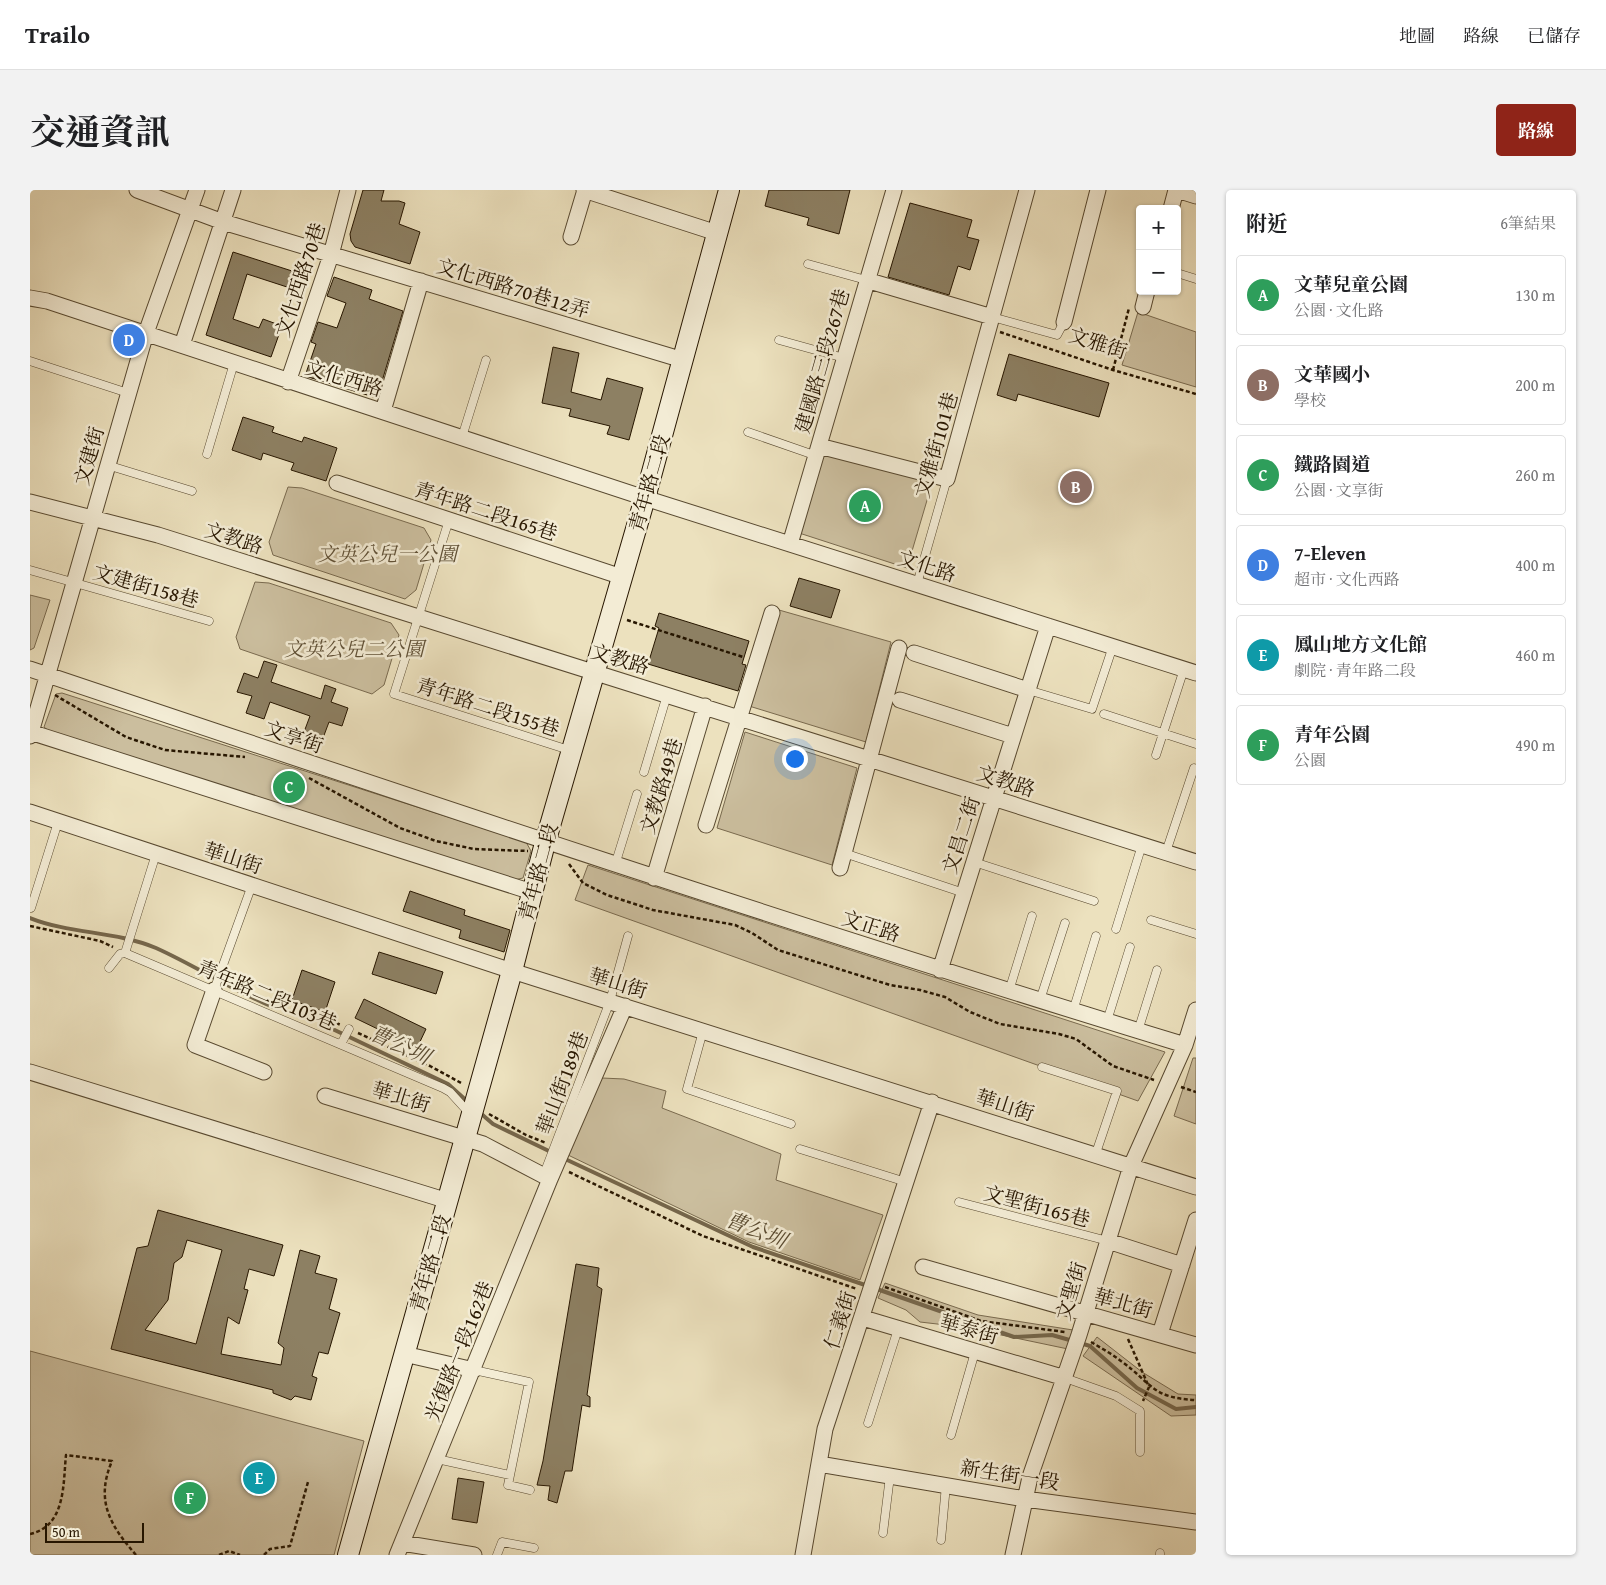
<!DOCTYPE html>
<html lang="zh-TW">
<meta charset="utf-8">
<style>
:root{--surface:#fff;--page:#f2f2f2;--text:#202124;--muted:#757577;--line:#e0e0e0;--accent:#8f2418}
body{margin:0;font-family:"Gentium Book Plus","Noto Serif TC",serif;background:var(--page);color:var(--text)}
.controls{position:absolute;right:15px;top:15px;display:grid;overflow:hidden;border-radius:5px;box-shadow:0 1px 4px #0004}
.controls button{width:45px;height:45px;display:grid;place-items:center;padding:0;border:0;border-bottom:1px solid var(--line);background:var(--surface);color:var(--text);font:25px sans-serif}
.scale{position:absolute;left:15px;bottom:12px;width:99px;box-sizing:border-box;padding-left:5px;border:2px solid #271600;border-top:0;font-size:14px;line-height:18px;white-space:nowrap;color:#271600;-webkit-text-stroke:4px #f3ecd5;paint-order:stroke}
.you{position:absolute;left:764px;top:568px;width:18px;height:18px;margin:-12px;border:4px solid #fff;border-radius:50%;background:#1a73e8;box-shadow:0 0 0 8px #1a73e833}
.badge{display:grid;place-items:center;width:32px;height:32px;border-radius:50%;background:var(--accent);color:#fff;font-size:16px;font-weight:700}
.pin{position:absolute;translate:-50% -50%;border:2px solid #fff;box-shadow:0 1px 5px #0006}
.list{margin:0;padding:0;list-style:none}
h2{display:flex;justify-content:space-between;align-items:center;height:65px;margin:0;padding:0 20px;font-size:21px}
h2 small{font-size:16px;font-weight:400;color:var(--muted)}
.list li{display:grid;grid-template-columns:32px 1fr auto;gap:15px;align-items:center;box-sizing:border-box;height:80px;margin:0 10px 10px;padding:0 10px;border:1px solid var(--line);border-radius:5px}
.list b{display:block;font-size:19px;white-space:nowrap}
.list p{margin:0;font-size:16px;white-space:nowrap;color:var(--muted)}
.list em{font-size:16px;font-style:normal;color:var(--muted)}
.map{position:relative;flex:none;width:1166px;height:1365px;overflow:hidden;border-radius:5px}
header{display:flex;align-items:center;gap:30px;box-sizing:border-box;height:70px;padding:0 25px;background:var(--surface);border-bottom:1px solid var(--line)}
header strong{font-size:24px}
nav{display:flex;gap:28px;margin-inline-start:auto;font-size:18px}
.intro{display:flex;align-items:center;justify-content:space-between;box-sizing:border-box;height:120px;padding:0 30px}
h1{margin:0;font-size:35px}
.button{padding:12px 22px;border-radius:5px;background:var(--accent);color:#fff;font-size:18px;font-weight:700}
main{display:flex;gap:30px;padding:0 30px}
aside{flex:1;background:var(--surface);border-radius:5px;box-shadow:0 1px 4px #0004}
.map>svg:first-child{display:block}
.green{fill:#cbbe9e;stroke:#796a4f}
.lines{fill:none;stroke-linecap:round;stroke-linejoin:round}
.stream{stroke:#75664b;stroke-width:4}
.building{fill:#8d8063;stroke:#271600;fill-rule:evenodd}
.lane-casing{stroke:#584930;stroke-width:9}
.street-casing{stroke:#584930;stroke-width:17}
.secondary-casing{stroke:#271600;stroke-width:22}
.path{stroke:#271600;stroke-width:2.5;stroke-dasharray:4 2.5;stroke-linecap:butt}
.lane{stroke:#f3ecd5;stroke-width:8}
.street{stroke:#f3ecd5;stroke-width:15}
.secondary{stroke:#f3ecd5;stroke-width:20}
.labels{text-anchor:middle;stroke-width:5;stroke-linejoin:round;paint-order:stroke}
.street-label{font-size:20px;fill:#271600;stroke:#f3ecd5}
.park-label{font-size:20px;font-style:italic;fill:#605137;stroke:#f3ecd5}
.water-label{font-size:21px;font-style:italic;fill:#5b4c32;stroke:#f3ecd5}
</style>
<header>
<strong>Trailo</strong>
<nav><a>地圖</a><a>路線</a><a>已儲存</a></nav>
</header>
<div class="intro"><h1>交通資訊</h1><a class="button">路線</a></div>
<main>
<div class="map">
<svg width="1166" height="1365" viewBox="0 0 1166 1365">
<rect width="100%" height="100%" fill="#ece1be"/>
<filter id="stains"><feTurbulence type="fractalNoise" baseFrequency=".004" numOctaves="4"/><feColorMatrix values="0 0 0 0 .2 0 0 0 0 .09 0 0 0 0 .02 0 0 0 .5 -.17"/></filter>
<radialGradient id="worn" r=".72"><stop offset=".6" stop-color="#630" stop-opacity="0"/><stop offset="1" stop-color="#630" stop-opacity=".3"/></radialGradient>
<path class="green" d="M1108 122 1166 142V197L1092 175Z
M790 261 903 290 877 378 766 342Z
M258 297 272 298 394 338 401 350 386 400 375 409 243 365 239 352Z
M225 392 239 393 361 433 369 445 354 495 342 504 210 459 206 447Z
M0 405 20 410 4 458 0 460Z
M749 420 861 452 836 552 719 516Z
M32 503 496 652 501 661 493 688 484 690 20 542 14 537 26 504Z
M715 542 827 578 802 675 687 638Z
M558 675 1135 862 1108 911 545 710Z
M1163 868H1166V934L1144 926Z
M572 888 594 889 636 901 632 918 751 964 746 990 853 1025 830 1090 719 1052 538 965Z
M855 1093 948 1125 1043 1140 1038 1159 933 1137 890 1132 876 1120 848 1108Z
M1067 1147 1112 1182 1148 1204 1166 1205V1225L1141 1226 1053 1166Z
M0 1161 334 1251 304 1365H0Z"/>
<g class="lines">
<path class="stream" d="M0 728C40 744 86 741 126 758 166 776 202 800 243 817
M292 834 418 894 438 912
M448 921 463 934 523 963
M533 968 723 1057 838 1096
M844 1098 984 1147 1022 1145 1043 1151
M1050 1153 1060 1156 1107 1198 1146 1219 1166 1217"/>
</g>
<path class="building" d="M333 0H354L351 11H369L375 13 369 34 390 42 380 74 325 57 321 51 320 44Z
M739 0H820L809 44 777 35 779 28 735 16Z
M880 13 942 30 937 47 949 50 940 80 928 76 919 105 858 87Z
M203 62 262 81 257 97 217 84 203 129 229 138 233 129 252 136 241 167 176 145Z
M304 87 342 100 339 109 373 121 347 208 275 186 286 154 281 152 288 132 307 138 316 113 297 106Z
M523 157 549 163 541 202 571 210 577 188 613 198 599 250 577 244 580 236 539 226 541 219 512 213Z
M979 164 1079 193 1069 227 988 204 986 211 967 205Z
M213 227 244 237 242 242 272 252 274 247 307 258 296 291 261 280 264 273 233 263 231 270 202 260Z
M769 388 810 400 801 428 760 416Z
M629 423 719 451 712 474 716 475 708 501 618 474 629 438 625 436Z
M234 471 247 475 241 492 291 509 295 495 306 499 301 512 318 518 312 536 299 532 293 548 274 542 280 526 240 512 234 529 216 523 222 506 207 502 214 483 228 488Z
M380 701 435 720 434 725 480 740 474 762 429 748 431 740 373 721Z
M349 762 413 782 406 804 342 784Z
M272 780 305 792 295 822 262 810Z
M334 809 396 839 387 858 325 828Z
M128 1020 253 1055 244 1086 219 1079 214 1099 218 1100 209 1134 198 1127 191 1164 251 1175 254 1158 248 1153 270 1060 290 1066 285 1083 307 1089 299 1119 310 1123 298 1164 289 1162 282 1186 287 1188 281 1210 265 1206 261 1210 243 1203V1200L81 1159 107 1058 118 1056ZM157 1050 192 1060 166 1154 115 1140 138 1110 144 1073 152 1067Z
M546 1074 569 1078 567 1096 572 1099 557 1205 560 1207V1217L552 1215 542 1281H535L527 1313 518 1310 520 1296 507 1295 513 1271Z
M428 1288 454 1292 447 1333 422 1329Z"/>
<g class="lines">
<defs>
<path id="lane" d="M778 74 836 90
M1147 83 1166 89
M962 127 1027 145 1034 132
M749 150 814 168
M0 171 98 203
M718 242 787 266
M432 247 456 170
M177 264 204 173
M77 275 162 301
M419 330 364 504 542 561
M0 380 179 431
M887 394 917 289
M998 500 1062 519 1083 456
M1074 524 1166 554
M1126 565 1154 479
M614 582 637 505
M1136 662 1164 578
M814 663 934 703
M944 672 1064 711
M585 675 607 604
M1 718 28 632
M1121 730 1166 744
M1086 739 1112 655
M95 763 413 898 420 902 440 924
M95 763 126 664
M79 778 90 764 95 763
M184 800 222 695
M979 801 1002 726
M1010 810 1035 733
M1043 821 1066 746
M1077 831 1100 757
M673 841 657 899 761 934
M1108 841 1127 780
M311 854 319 839
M1012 877 1087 901 1065 966
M770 959 876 992
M514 984 580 811 598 746
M929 1012 1078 1051
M444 1180 499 1192 478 1295 500 1300
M1035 1188 1086 1206 1110 1221V1262
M838 1233 868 1139
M921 1245 945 1162
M407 1269 480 1285
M853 1343 860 1286
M911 1350 916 1295
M1130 1363V1365
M467 1365 472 1352 504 1358"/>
<path id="street" d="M107 0 193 32 653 170
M554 0 687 43
M1147 0 1166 6
M1141 19 1146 0
M541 47 555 0
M836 90 962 127
M0 108 17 111 615 308 1166 483
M1113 117 1117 101
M1034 132 1068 0
M152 155 203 0
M258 192 301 65 318 0
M353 221 391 91
M789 256 917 289 997 0
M307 293 592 387
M0 312 128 345 1166 672
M760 354 864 0
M884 463 998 500
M0 479C384 608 768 737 1155 855
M870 510 983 546
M0 542 502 702
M0 546 116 143 167 0
M0 622 482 781 1166 997
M676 635 742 423
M810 678 869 458
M624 688 675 516
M910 780 1018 436
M184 800 165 855 234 882
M0 882 418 1011
M295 906 453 954 520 989
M1078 1051 1152 1075
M893 1077 1166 1155
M833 1128 1035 1188
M1130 1144 1166 1030
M374 1164 444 1180
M789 1274 995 1309 1166 1332
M372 1353 444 1365
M367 1365 520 989 595 816
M773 1365 795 1239 902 912
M983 1365 1000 1287 1049 1145 1101 976 1155 855 1166 820"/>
<path id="secondary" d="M318 1365 482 781 515 653 615 308 699 0"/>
</defs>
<use href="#lane" class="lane-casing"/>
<use href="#street" class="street-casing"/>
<use href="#secondary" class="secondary-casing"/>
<path class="path" d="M970 142 1083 180 1166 204
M1083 180 1099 118
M597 430 713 467
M25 505 96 547 135 560 215 567
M279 588 370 638 406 651 444 659 498 661
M539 674 553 693 577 705 623 720 705 735 722 743 748 760 860 795 890 800 915 807 940 822 970 834 1029 844 1046 849 1083 876 1124 890
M0 736 70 751 83 757
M294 828 311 835
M328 843 400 876 433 894
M1151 897 1166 902
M459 924 496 945 516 953
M539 982 673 1046 827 1099
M855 1097 951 1131 1035 1142
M1098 1149 1119 1197 1113 1211
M1061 1152C1071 1158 1082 1164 1091 1171 1123 1194 1121 1208 1166 1210
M0 1344C36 1336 33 1294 36 1265L82 1271C65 1311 80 1335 106 1365
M189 1365 199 1361 210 1365
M234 1365 240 1359 260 1356 278 1292"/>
<use href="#lane" class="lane"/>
<use href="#street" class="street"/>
<use href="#secondary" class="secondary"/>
</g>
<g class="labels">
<g class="street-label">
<text transform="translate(270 90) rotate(-72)" y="7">文化西路70巷</text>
<text transform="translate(483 98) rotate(17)" y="7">文化西路70巷12弄</text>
<text transform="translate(1068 153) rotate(18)" y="7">文雅街</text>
<text transform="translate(792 171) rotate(-74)" y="7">建國路三段267巷</text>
<text transform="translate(314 188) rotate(17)" y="7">文化西路</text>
<text transform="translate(906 255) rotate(-74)" y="7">文雅街101巷</text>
<text transform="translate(59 266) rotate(-74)" y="7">文建街</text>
<text transform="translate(619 293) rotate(-74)" y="7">青年路二段</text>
<text transform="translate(456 321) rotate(18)" y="7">青年路二段165巷</text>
<text transform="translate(204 348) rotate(18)" y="7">文教路</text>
<text transform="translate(897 376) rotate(18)" y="7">文化路</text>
<text transform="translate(116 396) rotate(16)" y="7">文建街158巷</text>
<text transform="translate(590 469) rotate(17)" y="7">文教路</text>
<text transform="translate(458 517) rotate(18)" y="7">青年路二段155巷</text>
<text transform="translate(264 547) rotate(19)" y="7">文享街</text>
<text transform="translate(976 591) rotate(18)" y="7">文教路</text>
<text transform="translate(631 596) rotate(-73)" y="7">文教路49巷</text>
<text transform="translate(931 645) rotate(-72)" y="7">文昌二街</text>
<text transform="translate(203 668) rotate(18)" y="7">華山街</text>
<text transform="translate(508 682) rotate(-75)" y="7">青年路二段</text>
<text transform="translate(841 736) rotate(18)" y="7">文正路</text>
<text transform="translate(588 793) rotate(17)" y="7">華山街</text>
<text transform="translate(237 805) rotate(23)" y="7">青年路二段103巷</text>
<text transform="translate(532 893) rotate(-69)" y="7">華山街189巷</text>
<text transform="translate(371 907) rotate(17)" y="7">華北街</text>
<text transform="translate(975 915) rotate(18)" y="7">華山街</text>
<text transform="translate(1007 1016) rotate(15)" y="7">文聖街165巷</text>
<text transform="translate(400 1073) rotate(-74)" y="7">青年路二段</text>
<text transform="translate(1041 1101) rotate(-73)" y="7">文聖街</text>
<text transform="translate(1093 1113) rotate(16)" y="7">華北街</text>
<text transform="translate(810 1130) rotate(-72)" y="7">仁義街</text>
<text transform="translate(939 1139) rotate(16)" y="7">華泰街</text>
<text transform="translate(429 1161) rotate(-68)" y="7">光復路一段162巷</text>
<text transform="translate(980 1285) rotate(9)" y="7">新生街一段</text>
</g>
<g class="park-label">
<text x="357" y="371">文英公兒一公園</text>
<text x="324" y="466">文英公兒二公園</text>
</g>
<g class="water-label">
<text transform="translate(370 855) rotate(25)" y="7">曹公圳</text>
<text transform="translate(726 1040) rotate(22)" y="7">曹公圳</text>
</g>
</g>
<rect width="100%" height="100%" filter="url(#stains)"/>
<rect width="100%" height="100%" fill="url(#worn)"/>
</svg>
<div class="controls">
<button>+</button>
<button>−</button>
</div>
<div class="scale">50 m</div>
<div class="you"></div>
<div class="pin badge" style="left:835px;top:316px;background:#2e9e5b">A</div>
<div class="pin badge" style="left:1046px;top:297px;background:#8d6e63">B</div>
<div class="pin badge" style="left:259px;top:597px;background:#2e9e5b">C</div>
<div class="pin badge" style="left:99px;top:150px;background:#3f7fe0">D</div>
<div class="pin badge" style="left:229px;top:1288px;background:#0f9aa8">E</div>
<div class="pin badge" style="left:160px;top:1308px;background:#2e9e5b">F</div>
</div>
<aside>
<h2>附近<small>6筆結果</small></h2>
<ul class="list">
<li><span class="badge" style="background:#2e9e5b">A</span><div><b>文華兒童公園</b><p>公園 · 文化路</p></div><em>130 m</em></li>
<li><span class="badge" style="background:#8d6e63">B</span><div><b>文華國小</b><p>學校</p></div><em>200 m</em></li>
<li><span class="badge" style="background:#2e9e5b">C</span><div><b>鐵路園道</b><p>公園 · 文享街</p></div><em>260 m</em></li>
<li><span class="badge" style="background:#3f7fe0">D</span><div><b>7-Eleven</b><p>超市 · 文化西路</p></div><em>400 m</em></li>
<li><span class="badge" style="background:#0f9aa8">E</span><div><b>鳳山地方文化館</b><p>劇院 · 青年路二段</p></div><em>460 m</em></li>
<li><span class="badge" style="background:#2e9e5b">F</span><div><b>青年公園</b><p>公園</p></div><em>490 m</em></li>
</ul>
</aside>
</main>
